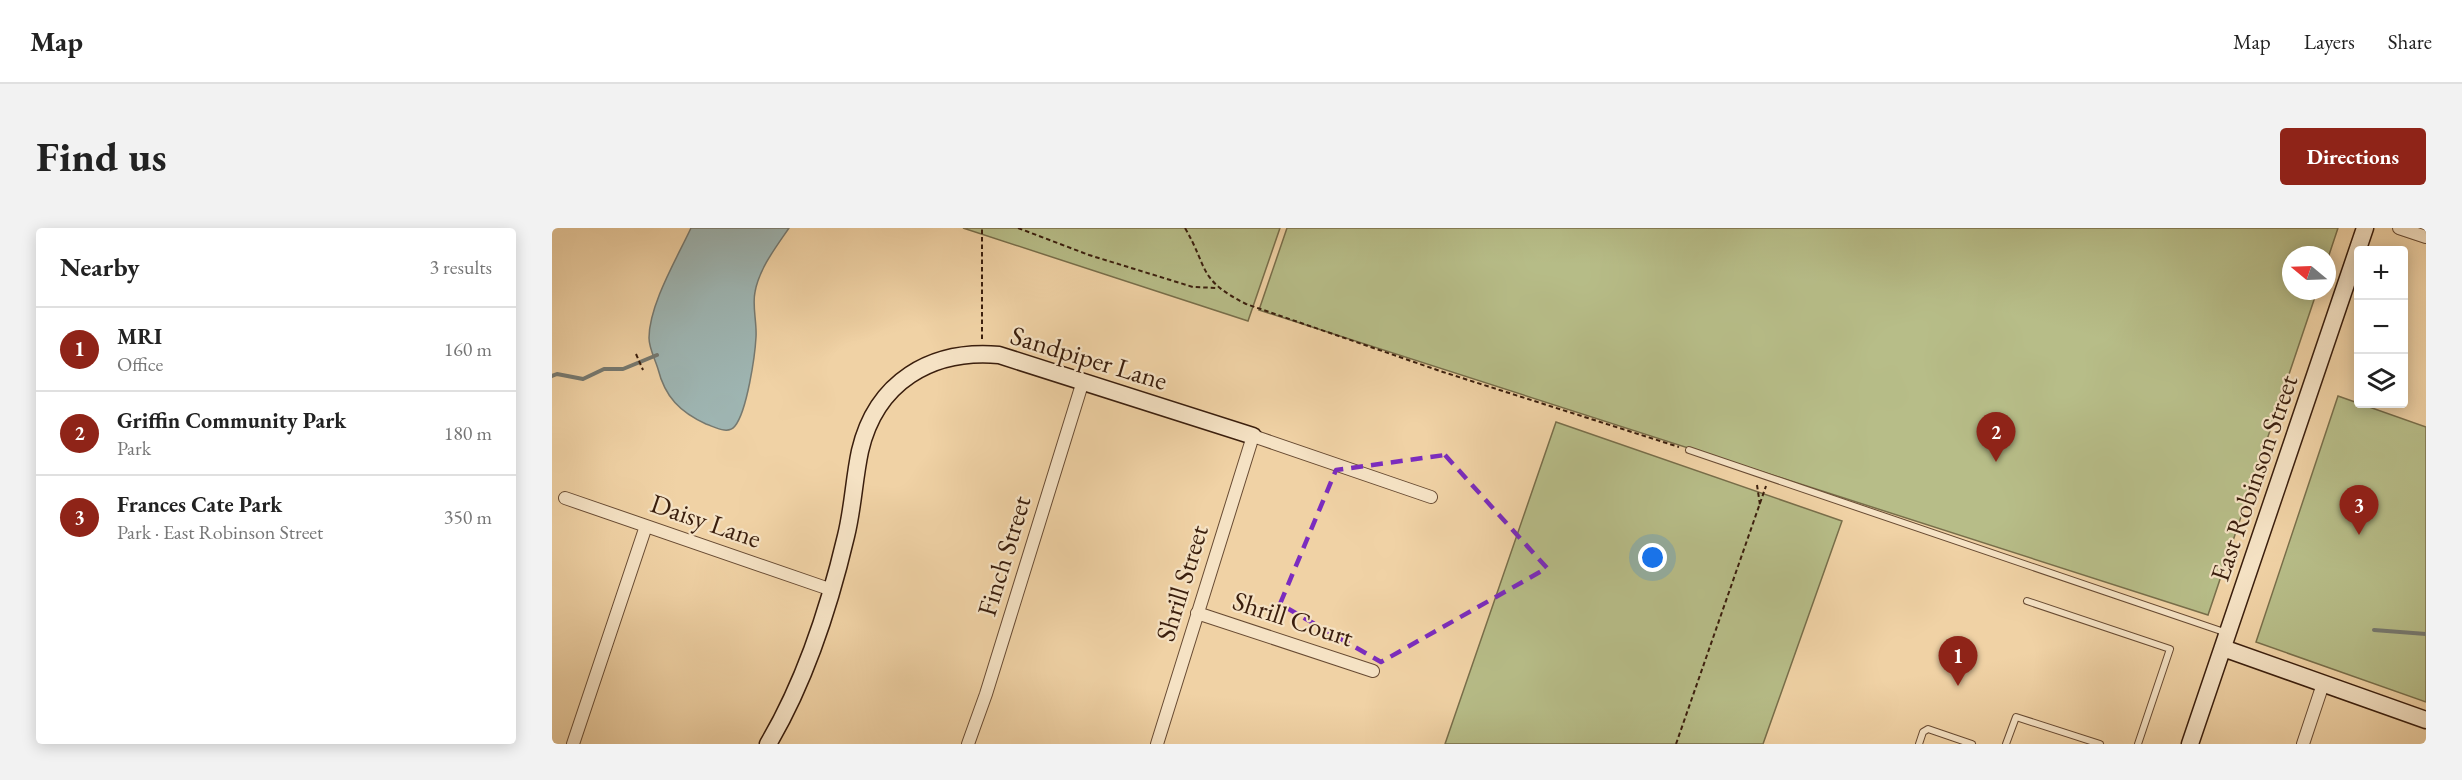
<!DOCTYPE html>
<meta charset="utf-8">
<style>
:root{--surface:#fff;--page:#f2f2f2;--text:#222;--muted:#767676;--line:#e0e0e0;--accent:#8f2418}
body{margin:0;font-family:"EB Garamond",serif;background:var(--page);color:var(--text)}
.controls{position:absolute;right:18px;top:18px;display:grid;overflow:hidden;border-radius:6px;box-shadow:0 3px 15px #0003}
.controls button{width:54px;height:54px;display:grid;place-items:center;padding:0;border:0;border-bottom:2px solid var(--line);background:var(--surface);color:var(--text);font:30px sans-serif}
.compass{position:absolute;left:1730px;top:18px;width:54px;height:54px;border-radius:50%;background:var(--surface);box-shadow:0 3px 15px #0003;rotate:289deg}
.you{position:absolute;left:1101px;top:330px;width:21px;height:21px;margin:-15px;border:4px solid #fff;border-radius:50%;background:#1a73e8;box-shadow:0 0 0 9px #1a73e833}
.badge{display:grid;place-items:center;width:39px;height:39px;border-radius:50%;background:var(--accent);color:#fff;font-size:20px;font-weight:700}
.pin{position:absolute;translate:-50% -50px;filter:drop-shadow(0 2px 3px #0008)}
.pin::after{content:'';position:absolute;top:32px;width:21px;height:18px;background:inherit;clip-path:polygon(0 0,100% 0,50% 100%)}
.list{margin:0;padding:0;list-style:none}
h2{display:flex;justify-content:space-between;align-items:center;height:78px;margin:0;padding:0 24px;font-size:26px}
h2 small{font-size:20px;font-weight:400;color:var(--muted)}
.list li{display:grid;grid-template-columns:39px 1fr auto;gap:18px;align-items:center;box-sizing:border-box;height:84px;padding:0 24px;border-top:2px solid var(--line)}
.list b{display:block;font-size:22px;white-space:nowrap}
.list p{margin:0;font-size:20px;white-space:nowrap;color:var(--muted)}
.list em{font-size:20px;font-style:normal;color:var(--muted)}
.icon{flex:none;width:33px;height:33px;fill:none;stroke:currentColor;stroke-width:2;stroke-linecap:round;stroke-linejoin:round}
.map{position:relative;flex:none;width:1874px;height:516px;overflow:hidden;border-radius:6px}
header{display:flex;align-items:center;gap:36px;box-sizing:border-box;height:84px;padding:0 30px;background:var(--surface);border-bottom:2px solid var(--line)}
header strong{font-size:28px}
nav{display:flex;gap:33px;margin-inline-start:auto;font-size:21px}
.intro{display:flex;align-items:center;justify-content:space-between;box-sizing:border-box;height:144px;padding:0 36px}
h1{margin:0;font-size:42px}
.button{padding:15px 27px;border-radius:6px;background:var(--accent);color:#fff;font-size:21px;font-weight:700}
main{display:flex;gap:36px;padding:0 36px}
aside{flex:1;background:var(--surface);border-radius:6px;box-shadow:0 3px 15px #0003}
.map>svg:first-child{display:block}
.green{fill:#b7bd88;stroke:#786e4a;stroke-width:1.5}
.water{fill:#9eb5b2;stroke:#767970;stroke-width:1.5}
.lines{fill:none;stroke-linecap:round;stroke-linejoin:round}
.stream{stroke:#767970;stroke-width:4}
.lane-casing{stroke:#684b33;stroke-width:8}
.street-casing{stroke:#684b33;stroke-width:14}
.secondary-casing{stroke:#3a1e0d;stroke-width:19}
.path{stroke:#3a1e0d;stroke-width:2;stroke-dasharray:4.5 3;stroke-linecap:butt}
.lane{stroke:#f5e2c4;stroke-width:6}
.street{stroke:#f5e2c4;stroke-width:12}
.secondary{stroke:#f5e2c4;stroke-width:16}
.marked{fill:none;stroke:#7b2cbf;stroke-width:4.5;stroke-dasharray:12 8;stroke-linejoin:round}
.labels{text-anchor:middle;stroke-width:4.5;stroke-linejoin:round;paint-order:stroke}
.street-label{font-size:27px;fill:#3a1e0d;stroke:#f5e2c4}
</style>
<header>
<strong>Map</strong>
<nav><a>Map</a><a>Layers</a><a>Share</a></nav>
</header>
<div class="intro"><h1>Find us</h1><a class="button">Directions</a></div>
<main>
<aside>
<h2>Nearby<small>3 results</small></h2>
<ul class="list">
<li><span class="badge">1</span><div><b>MRI</b><p>Office</p></div><em>160 m</em></li>
<li><span class="badge">2</span><div><b>Griffin Community Park</b><p>Park</p></div><em>180 m</em></li>
<li><span class="badge">3</span><div><b>Frances Cate Park</b><p>Park · East Robinson Street</p></div><em>350 m</em></li>
</ul>
</aside>
<div class="map">
<svg width="1874" height="516" viewBox="0 0 1874 516">
<rect width="100%" height="100%" fill="#f0d2a5"/>
<filter id="stains"><feTurbulence type="fractalNoise" baseFrequency=".00333" numOctaves="4"/><feColorMatrix values="0 0 0 0 .2 0 0 0 0 .09 0 0 0 0 .02 0 0 0 .5 -.17"/></filter>
<radialGradient id="worn" r=".72"><stop offset=".6" stop-color="#630" stop-opacity="0"/><stop offset="1" stop-color="#630" stop-opacity=".3"/></radialGradient>
<path class="green" d="M411 0H728L696 93Z
M735 0H1786L1775 33V27H1739V63H1765L1656 387 707 82Z
M1786 168 1874 199V474L1704 414Z
M1004 194 1290 293 1211 516H893Z"/>
<path class="water" d="M139 0H237C224 19 207 41 203 64 200 78 205 94 204 109 203 128 195 183 183 198 176 207 163 199 154 196 128 184 113 169 106 141 103 131 97 120 97 110 97 77 125 30 139 0Z"/>
<g class="lines">
<path class="stream" d="M0 148 5 146 31 151 52 141H71L105 127
M1822 402 1874 406"/>
<defs>
<path id="lane" d="M1137 222 1675 405
M1475 373 1618 421 1586 516
M1367 516 1371 504 1376 501 1420 516
M1454 516 1464 489 1548 516"/>
<path id="street" d="M1847 0 1874 9
M13 270 280 362
M645 385 821 443
M21 516 94 298
M416 516 434 466 531 153
M605 516 701 208 879 269
M1751 516 1771 456"/>
<path id="secondary" d="M1671 420 1874 492
M216 516C254 452 277 380 294 308 301 280 302 251 308 223 324 154 379 121 447 127L701 208
M1638 516 1813 0"/>
</defs>
<use href="#lane" class="lane-casing"/>
<use href="#street" class="street-casing"/>
<use href="#secondary" class="secondary-casing"/>
<path class="path" d="M466 0 537 27 641 59 665 60
M633 0C657 41 645 51 694 76L891 144 1127 219
M430 111V0
M84 126 91 142
M1205 257 1208 277
M1124 516 1214 258"/>
<use href="#lane" class="lane"/>
<use href="#street" class="street"/>
<use href="#secondary" class="secondary"/>
</g>
<path class="marked" d="M893 227 995 340 829 434 728 376 784 242Z"/>
<g class="labels">
<g class="street-label">
<text transform="translate(537 130) rotate(17)" y="9">Sandpiper Lane</text>
<text transform="translate(1702 250) rotate(-71)" y="9">East Robinson Street</text>
<text transform="translate(154 293) rotate(19)" y="9">Daisy Lane</text>
<text transform="translate(452 328) rotate(-73)" y="9">Finch Street</text>
<text transform="translate(630 355) rotate(-73)" y="9">Shrill Street</text>
<text transform="translate(741 391) rotate(18)" y="9">Shrill Court</text>
</g>
</g>
<rect width="100%" height="100%" filter="url(#stains)"/>
<rect width="100%" height="100%" fill="url(#worn)"/>
</svg>
<div class="controls">
<button>+</button>
<button>−</button>
<button><svg class="icon" aria-label="layers" viewBox="0 0 24 24"><path d="M12 4l9 5-9 5-9-5zM3 14l9 5 9-5"/></svg></button>
</div>
<svg class="compass" viewBox="-18 -18 36 36"><path d="M0-13l5 13h-10z" fill="#e53935"/><path d="M0 13l5-13h-10z" fill="#767676"/></svg>
<div class="you"></div>
<div class="pin badge" style="left:1406px;top:458px">1</div>
<div class="pin badge" style="left:1444px;top:234px">2</div>
<div class="pin badge" style="left:1807px;top:307px">3</div>
</div>
</main>
